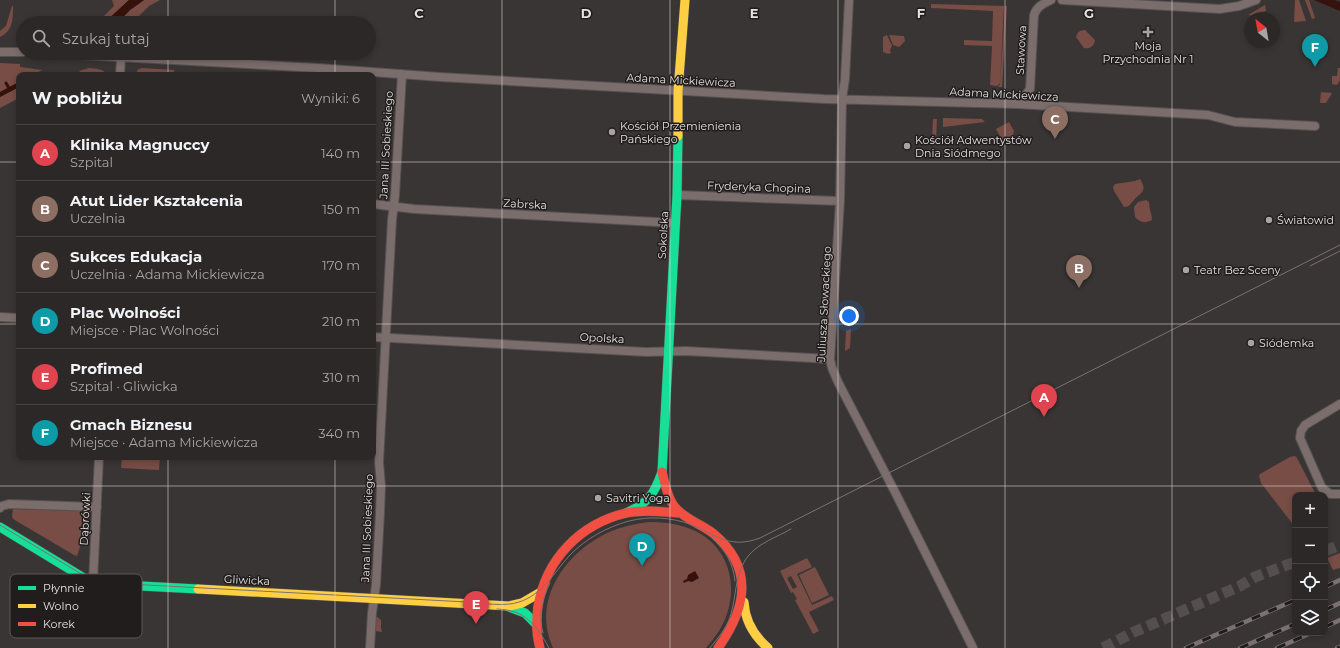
<!DOCTYPE html>
<html lang="pl">
<meta charset="utf-8">
<style>
:root{--surface:#2c2828;--page:#343030;--text:#f1f3f6;--muted:#a6a6a8;--line:#484445;--accent:#a9a4a3}
body{margin:0;font-family:Montserrat,sans-serif;background:var(--page);color:var(--text)}
.controls{position:absolute;right:12px;bottom:12px;display:grid;overflow:hidden;border-radius:8px;box-shadow:0 2px 6px #0003}
.controls button{width:36px;height:36px;display:grid;place-items:center;padding:0;border:0;border-bottom:1px solid var(--line);background:var(--surface);color:var(--text);font:20px sans-serif}
.compass{position:absolute;left:1244px;top:12px;width:36px;height:36px;border-radius:50%;background:var(--surface);box-shadow:0 2px 6px #0003;rotate:329deg}
.you{position:absolute;left:849px;top:316px;width:14px;height:14px;margin:-10px;border:3px solid #fff;border-radius:50%;background:#1a73e8;box-shadow:0 0 0 6px #1a73e833}
.badge{display:grid;place-items:center;width:26px;height:26px;border-radius:50%;background:var(--accent);color:#fff;font-size:13px;font-weight:700}
.pin{position:absolute;translate:-50% -33px;filter:drop-shadow(0 1px 2px #0008)}
.pin::after{content:'';position:absolute;top:21px;width:14px;height:12px;background:inherit;clip-path:polygon(0 0,100% 0,50% 100%)}
.list{margin:0;padding:0;list-style:none}
h2{display:flex;justify-content:space-between;align-items:center;height:52px;margin:0;padding:0 16px;font-size:17px}
h2 small{font-size:13px;font-weight:400;color:var(--muted)}
.list li{display:grid;grid-template-columns:26px 1fr auto;gap:12px;align-items:center;box-sizing:border-box;height:56px;padding:0 16px;border-top:1px solid var(--line)}
.list b{display:block;font-size:15px;white-space:nowrap}
.list p{margin:0;font-size:13px;white-space:nowrap;color:var(--muted)}
.list em{font-size:13px;font-style:normal;color:var(--muted)}
.icon{flex:none;width:22px;height:22px;fill:none;stroke:currentColor;stroke-width:2;stroke-linecap:round;stroke-linejoin:round}
.map{position:relative;flex:none;width:1340px;height:648px;overflow:hidden}
.search{position:absolute;background:var(--surface);box-shadow:0 2px 6px #0003;left:16px;top:16px;width:360px;height:44px;display:flex;align-items:center;gap:10px;box-sizing:border-box;padding:0 14px;border-radius:22px;color:var(--muted);font-size:15px}
.panel{position:absolute;background:var(--surface);box-shadow:0 2px 6px #0003;left:16px;top:72px;width:360px;height:388px;border-radius:8px}
.map>svg:first-child{display:block}
.green{fill:#774d45;fill-rule:evenodd}
.water{fill:#37110b}
.pier{fill:#3a3535}
.lines{fill:none;stroke-linecap:round;stroke-linejoin:round}
.stream{stroke:#37110b;stroke-width:3}
.secondary-tunnel{stroke:#544e4e;stroke-width:11;stroke-dasharray:11 5.5;stroke-linecap:butt}
.street-casing{stroke:#555151;stroke-width:10}
.fast-casing{stroke:#555151;stroke-width:10}
.slow-casing{stroke:#555151;stroke-width:10}
.jam-casing{stroke:#555151;stroke-width:10}
.street{stroke:#7b6d6b;stroke-width:8}
.fast{stroke:#16e098;stroke-width:9}
.slow{stroke:#ffcf43;stroke-width:9}
.jam{stroke:#f24e42;stroke-width:9}
.tram{stroke:#7b7170;stroke-width:1}
.rail-casing{stroke:#7b7170;stroke-width:4.5}
.rail{stroke:#211d1c;stroke-width:3;stroke-dasharray:9;stroke-linecap:butt}
.grid{fill:none;stroke:#e5dfde;stroke-width:1;stroke-opacity:0.55}
.poi-dot{fill:#a9a4a3;stroke:#211d1c;stroke-width:1.5}
.labels{text-anchor:middle;stroke-width:3;stroke-linejoin:round;paint-order:stroke}
.poi-label{font-size:11px;fill:#e5dfde;stroke:#211d1c;text-anchor:start}
.street-label{font-size:11px;fill:#e5dfde;stroke:#211d1c}
.key{fill:#211d1c;stroke:#5c5756;stroke-width:1}
.key-label{font-size:11px;fill:#e5dfde}
.grid-label{font-size:13px;text-anchor:middle;font-weight:bold;fill:#e5dfde;stroke:#211d1c;stroke-width:3;stroke-linejoin:round;paint-order:stroke}
</style>
<div class="map">
<svg width="1340" height="648" viewBox="0 0 1340 648">
<rect width="100%" height="100%" fill="#3a3535"/>
<path class="green" d="M112 0H129L104 23H97L114 6Z
M144 0H160L149 6 132 23H117L130 10Z
M1295 0H1299L1306 21 1294 22Z
M1305 0H1309L1315 18 1312 19Z
M931 4 1004 6 1000 83 997 86 990 85 992 46 964 45V40L992 41 993 11 931 8Z
M1265 5 1266 11 1258 13 1256 16 1248 15Z
M12 6H13C13 19 13 31 0 37V31L6 26Z
M1005 6H1007L1002 87H998L1000 84Z
M1020 26H1025L1024 43 1019 42Z
M1085 30 1094 39 1095 41C1093 47 1090 49 1084 48L1076 37C1077 32 1080 30 1085 30Z
M887 35 892 46 890 50 891 53 888 54 883 52V37Z
M889 35 904 36 905 41 899 47 893 45Z
M1018 52H1023L1022 68H1017Z
M0 63 20 64V67L42 70 33 75H19V82L0 92Z
M89 68C96 69 103 68 107 75H93L91 73 84 75 79 71Z
M142 68 174 70V74L177 75 138 74 137 75V70Z
M1338 68H1340V80L1337 85 1332 84V76H1337Z
M19 87V98L0 108V97Z
M1321 92 1332 93 1326 103H1320Z
M943 118 982 119 985 122 943 127Z
M933 119H937L936 140H932Z
M1009 122 1014 131 1012 142H1003L996 129Z
M1140 179C1148 192 1141 192 1134 200 1130 204 1130 207 1124 207L1114 191 1113 187 1115 184 1135 181Z
M1146 200 1149 202C1149 209 1152 214 1152 220 1144 224 1140 222 1135 217L1134 207 1138 202Z
M851 329 850 348 845 351 846 331Z
M1295 456 1297 458 1316 495H1295V527L1261 483 1259 476 1260 474 1290 457Z
M122 457H160L159 470 121 468Z
M13 509 83 511 80 547 77 556 74 555 13 519 12 516Z
M649 522C661 522 673 523 685 527 731 541 743 592 719 631 715 637 710 643 706 648H553C531 601 565 553 607 533 620 527 634 524 649 522Z
M1340 553V568L1333 570 1327 558Z
M807 558 812 567 797 574 812 605 832 596 834 600 809 612 819 631 813 634 795 600 797 599 793 592 791 593 780 571ZM791 576 797 587 793 589 787 578Z
M815 567 829 595 812 603 799 575Z
M364 569 372 570 371 582H364Z
M376 616 381 620V628L382 632 375 631Z"/>
<path class="water" d="M129 0H144L130 10 117 23H104Z
M1314 0H1334L1340 2V11Z
M19 82V87L0 97V92Z
M695 571 699 578 692 582 688 581 684 583 683 581 687 579 688 575Z"/>
<path class="pier" d="M70 53 84 56 54 71 42 68Z"/>
<g class="lines">
<path class="stream" d="M6 83 10 90"/>
<path class="secondary-tunnel" d="M1325 551 1340 545
M1103 648 1134 632 1240 586 1255 577 1295 562"/>
<defs>
<path id="street" d="M849 0 845 79 842 99 840 201 830 359 832 368 838 382 895 492 973 648
M1062 0 1220 9 1239 6 1256 0
M0 52H23
M44 53 318 68 440 77 824 99 1016 104 1208 115 1235 122 1315 126
M120 75 121 58
M1016 104 1022 100 1030 89 1034 15C1037 6 1043 4 1051 0
M677 195 840 201
M373 204 414 209 675 223
M0 317 19 318
M373 337 646 352 686 351 830 359
M1340 404 1305 425 1301 431 1300 438 1322 488 1330 494H1340
M0 508 2 506 9 504 97 507
M93 582 99 457
M370 648 372 613 376 585 380 513 381 486 379 462 392 220 395 195 402 74"/>
<path id="fast" d="M626 513C648 503 654 495 662 472L677 195 678 136
M0 527 84 578 103 584 198 589
M509 607 525 613 537 625"/>
<path id="slow" d="M678 136V91L685 0
M198 589 509 606 522 603 541 592
M744 602C745 621 753 635 768 648"/>
<path id="jam" d="M662 472C665 483 667 497 674 506 685 520 702 524 714 534 755 569 746 609 718 648
M540 648C536 634 536 620 538 606 546 559 580 524 626 513 644 509 663 512 681 513"/>
</defs>
<use href="#street" class="street-casing"/>
<use href="#fast" class="fast-casing"/>
<use href="#slow" class="slow-casing"/>
<use href="#jam" class="jam-casing"/>
<use href="#street" class="street"/>
<use href="#fast" class="fast"/>
<use href="#slow" class="slow"/>
<use href="#jam" class="jam"/>
<path class="tram" d="M1310 266 1340 251
M0 525 83 575 97 580 109 583 467 602C482 603 505 607 519 602 542 595 554 573 569 556 585 539 607 527 629 521 649 516 672 517 692 525 718 536 730 549 760 538L1340 245
M712 538C726 551 733 563 735 581
M497 609C525 610 536 624 549 648
M543 633C538 616 542 599 550 583
M710 648C718 638 726 629 730 617 737 596 734 573 749 555 759 543 777 537 791 529"/>
<defs>
<path id="rail" d="M1325 587 1340 580
M1325 610 1340 603
M1325 627 1340 620
M1186 648 1295 600
M1240 648 1295 624
M1277 648 1311 633
M1337 648 1340 647"/>
</defs>
<use href="#rail" class="rail-casing"/>
<use href="#rail" class="rail"/>
</g>
<path class="grid" d="M168 0V23M335 0V23M502 0V648M670 0V648M838 0V648M1005 0V648M1172 0V648M168 53V75M335 53V75M0 162H19M373 162H1340M0 324H19M373 324H1340M168 457V648M335 457V648M0 486H1340"/>
<g class="poi-dot">
<path d="M1146 26h4v4h4v4h-4v4h-4v-4h-4v-4h4z"/>
<circle cx="612" cy="132" r="4"/>
<circle cx="907" cy="146" r="4"/>
<circle cx="1269" cy="220" r="4"/>
<circle cx="1186" cy="270" r="4"/>
<circle cx="1251" cy="343" r="4"/>
<circle cx="598" cy="498" r="4"/>
</g>
<g class="labels">
<g class="poi-label">
<text x="1148" y="50" text-anchor="middle">Moja<tspan x="1148" dy="13">Przychodnia Nr 1</tspan></text>
<text x="620" y="130">Kościół Przemienienia<tspan x="620" dy="13">Pańskiego</tspan></text>
<text x="915" y="144">Kościół Adwentystów<tspan x="915" dy="13">Dnia Siódmego</tspan></text>
<text x="1277" y="224">Światowid</text>
<text x="1194" y="274">Teatr Bez Sceny</text>
<text x="1259" y="347">Siódemka</text>
<text x="606" y="502">Savitri Yoga</text>
</g>
<g class="street-label">
<text transform="translate(1021 50) rotate(-87)" y="4">Stawowa</text>
<text transform="translate(681 80) rotate(3)" y="4">Adama Mickiewicza</text>
<text transform="translate(1004 94) rotate(3)" y="4">Adama Mickiewicza</text>
<text transform="translate(386 145) rotate(-87)" y="4">Jana III Sobieskiego</text>
<text transform="translate(759 187) rotate(2)" y="4">Fryderyka Chopina</text>
<text transform="translate(525 204) rotate(3)" y="4">Zabrska</text>
<text transform="translate(663 235) rotate(-87)" y="4">Sokolska</text>
<text transform="translate(824 304) rotate(-87)" y="4">Juliusza Słowackiego</text>
<text transform="translate(602 338) rotate(3)" y="4">Opolska</text>
<text transform="translate(85 519) rotate(-87)" y="4">Dąbrówki</text>
<text transform="translate(367 528) rotate(-88)" y="4">Jana III Sobieskiego</text>
<text transform="translate(247 580) rotate(3)" y="4">Gliwicka</text>
</g>
</g>
<rect x="10" y="574" width="132" height="64" rx="6" class="key"/>
<rect x="18" y="586" width="18" height="4" fill="#16e098"/>
<rect x="18" y="604" width="18" height="4" fill="#ffcf43"/>
<rect x="18" y="622" width="18" height="4" fill="#f24e42"/>
<g class="key-label">
<text x="43" y="592">Płynnie</text>
<text x="43" y="610">Wolno</text>
<text x="43" y="628">Korek</text>
</g>
<g class="grid-label">
<text x="419" y="18">C</text>
<text x="586" y="18">D</text>
<text x="754" y="18">E</text>
<text x="921" y="18">F</text>
<text x="1089" y="18">G</text>
</g>
</svg>
<div class="controls">
<button>+</button>
<button>−</button>
<button><svg class="icon" aria-label="locate" viewBox="0 0 24 24"><circle cx="12" cy="12" r="6"/><path d="M12 2v4M12 18v4M2 12h4M18 12h4"/></svg></button>
<button><svg class="icon" aria-label="layers" viewBox="0 0 24 24"><path d="M12 4l9 5-9 5-9-5zM3 14l9 5 9-5"/></svg></button>
</div>
<svg class="compass" viewBox="-18 -18 36 36"><path d="M0-13l5 13h-10z" fill="#e53935"/><path d="M0 13l5-13h-10z" fill="#a6a6a8"/></svg>
<div class="you"></div>
<div class="pin badge" style="left:1044px;top:417px;background:#e0444e">A</div>
<div class="pin badge" style="left:1079px;top:288px;background:#8d6e63">B</div>
<div class="pin badge" style="left:1055px;top:139px;background:#8d6e63">C</div>
<div class="pin badge" style="left:642px;top:566px;background:#0f9aa8">D</div>
<div class="pin badge" style="left:476px;top:624px;background:#e0444e">E</div>
<div class="pin badge" style="left:1315px;top:67px;background:#0f9aa8">F</div>
<div class="search"><svg class="icon" aria-label="search" viewBox="0 0 24 24"><circle cx="10" cy="10" r="6"/><path d="M15 15l6 6"/></svg>Szukaj tutaj</div>
<section class="panel">
<h2>W pobliżu<small>Wyniki: 6</small></h2>
<ul class="list">
<li><span class="badge" style="background:#e0444e">A</span><div><b>Klinika Magnuccy</b><p>Szpital</p></div><em>140 m</em></li>
<li><span class="badge" style="background:#8d6e63">B</span><div><b>Atut Lider Kształcenia</b><p>Uczelnia</p></div><em>150 m</em></li>
<li><span class="badge" style="background:#8d6e63">C</span><div><b>Sukces Edukacja</b><p>Uczelnia · Adama Mickiewicza</p></div><em>170 m</em></li>
<li><span class="badge" style="background:#0f9aa8">D</span><div><b>Plac Wolności</b><p>Miejsce · Plac Wolności</p></div><em>210 m</em></li>
<li><span class="badge" style="background:#e0444e">E</span><div><b>Profimed</b><p>Szpital · Gliwicka</p></div><em>310 m</em></li>
<li><span class="badge" style="background:#0f9aa8">F</span><div><b>Gmach Biznesu</b><p>Miejsce · Adama Mickiewicza</p></div><em>340 m</em></li>
</ul>
</section>
</div>
